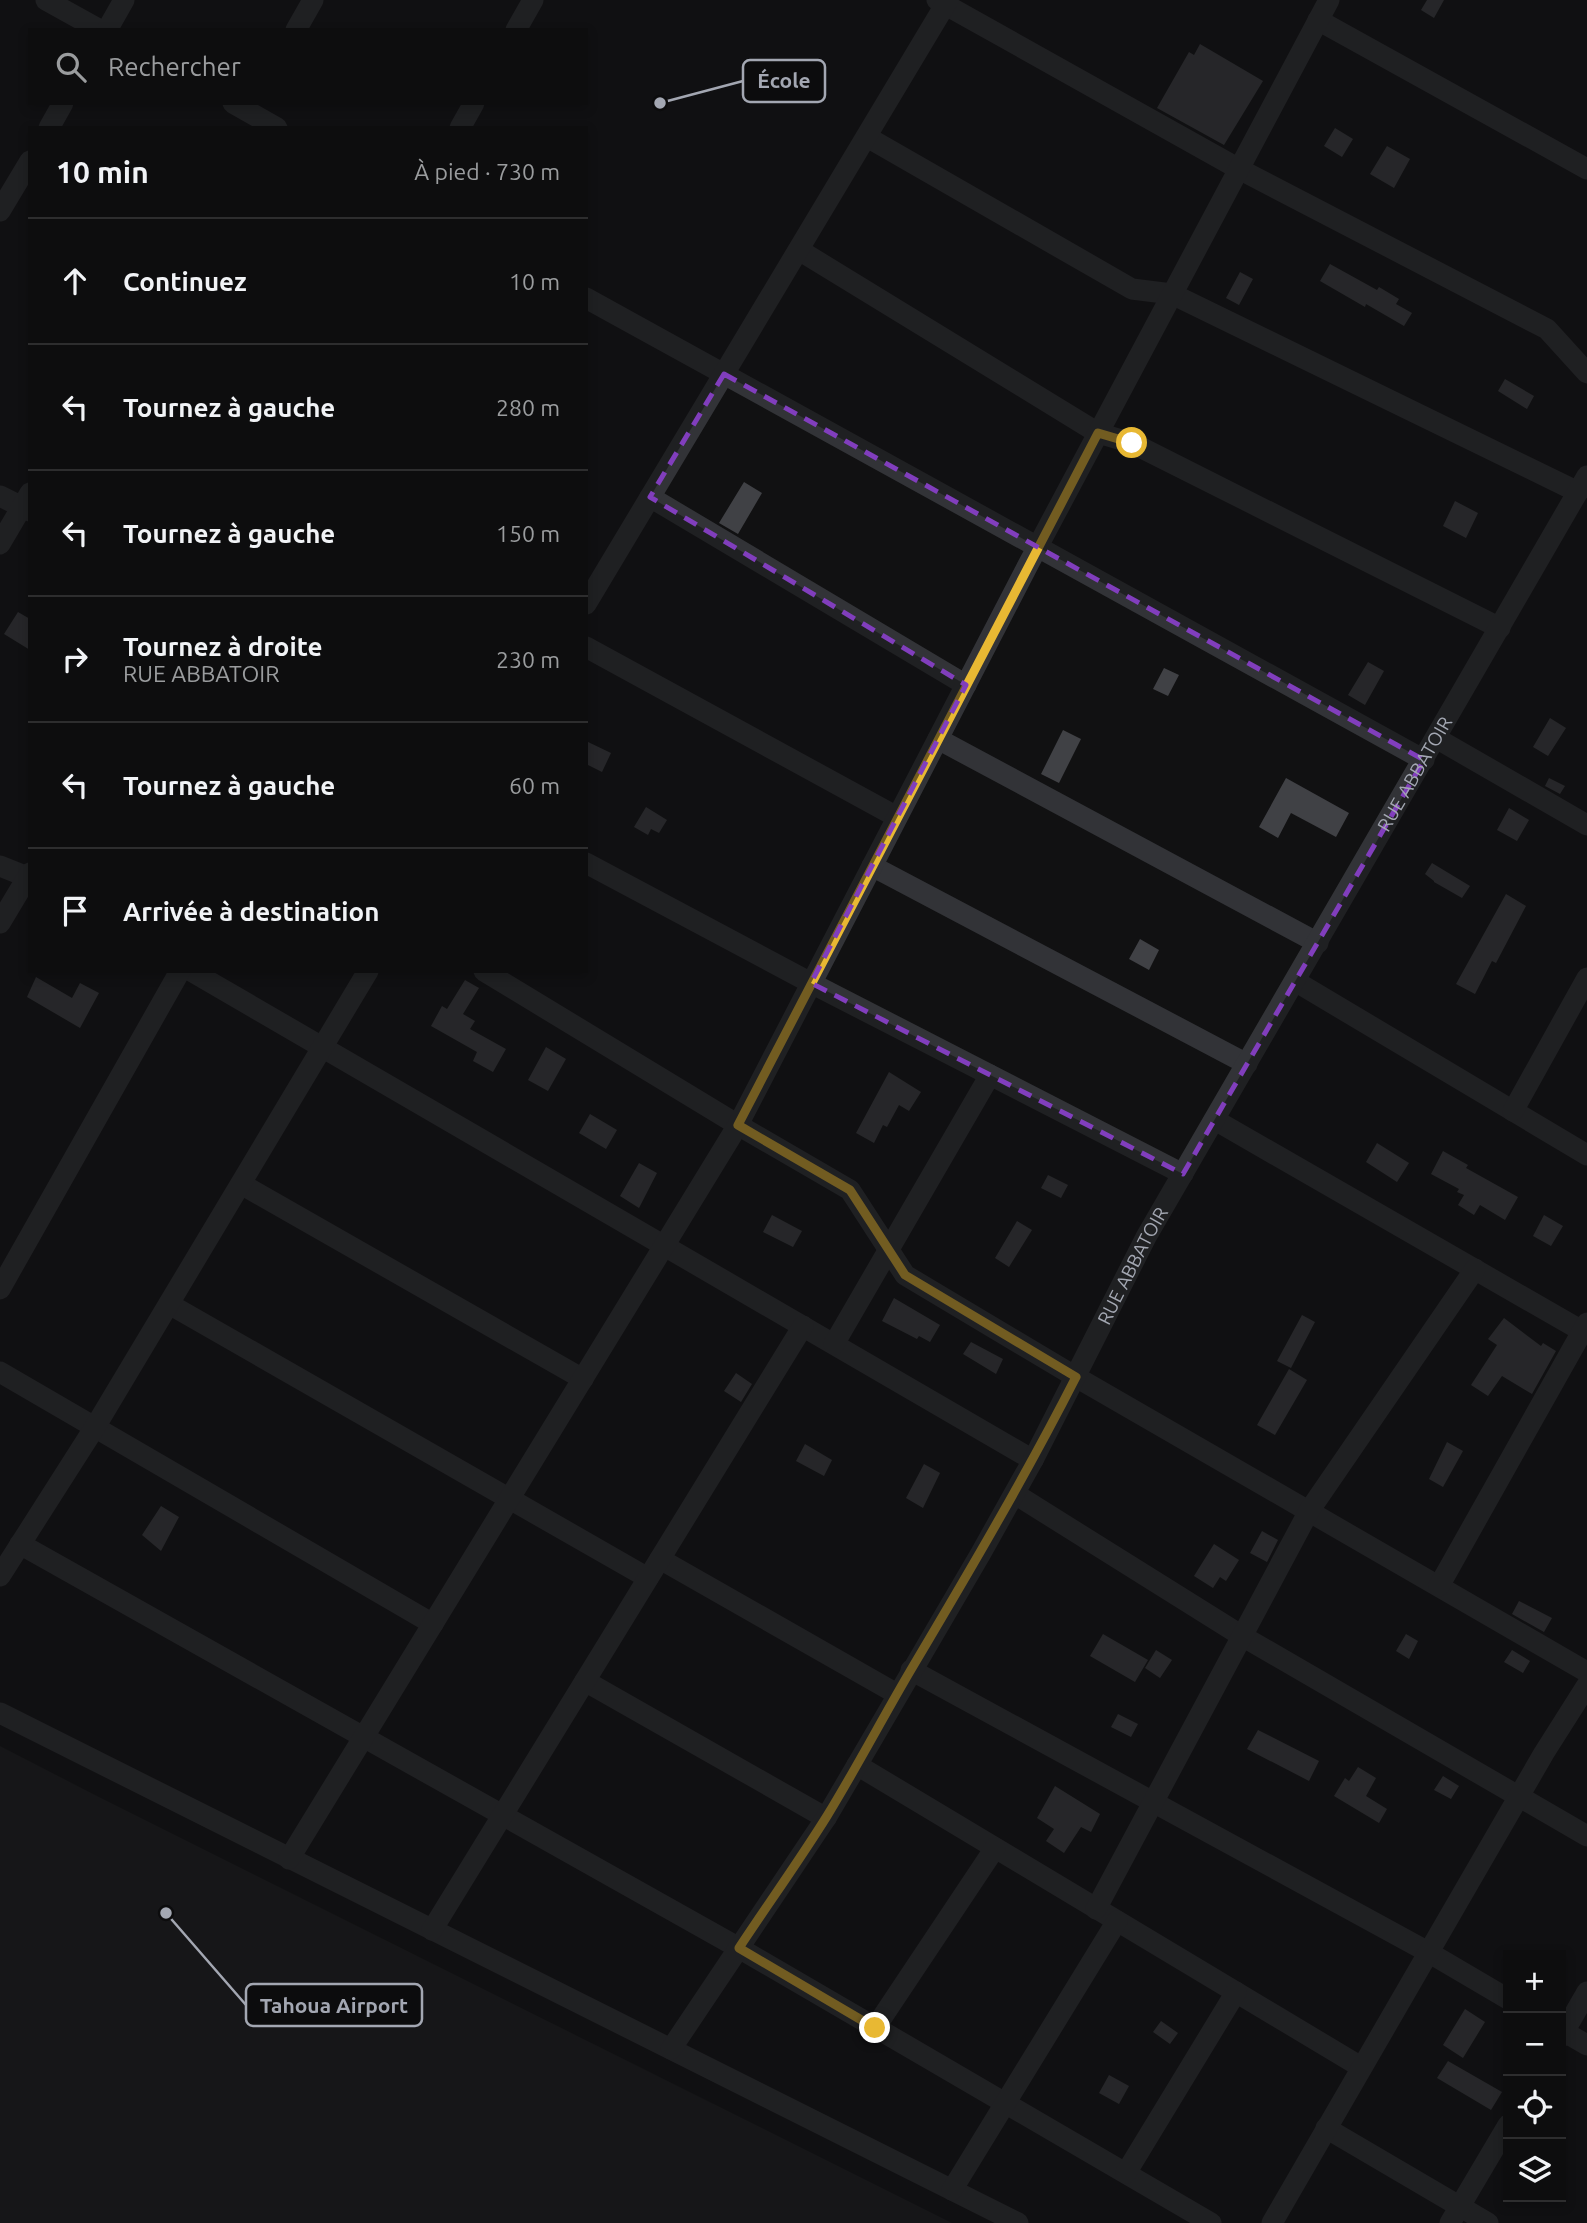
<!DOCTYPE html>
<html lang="fr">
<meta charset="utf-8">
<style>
:root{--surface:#0d0d0e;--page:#1b1b1c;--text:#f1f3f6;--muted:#9a9c9e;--line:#2d2d2e}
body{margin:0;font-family:Ubuntu,sans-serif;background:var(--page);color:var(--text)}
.controls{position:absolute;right:21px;bottom:21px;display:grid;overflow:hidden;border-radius:0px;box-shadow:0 4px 10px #0003}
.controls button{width:63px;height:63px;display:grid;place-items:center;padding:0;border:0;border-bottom:2px solid var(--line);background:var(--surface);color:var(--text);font:35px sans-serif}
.stop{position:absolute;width:21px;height:21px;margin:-16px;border:5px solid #e8b833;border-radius:50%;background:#fff}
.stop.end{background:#e8b833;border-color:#fff;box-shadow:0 2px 7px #0008}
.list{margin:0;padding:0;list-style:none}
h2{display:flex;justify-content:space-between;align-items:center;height:91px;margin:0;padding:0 28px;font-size:30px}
h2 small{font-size:23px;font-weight:400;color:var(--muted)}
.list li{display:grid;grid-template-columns:46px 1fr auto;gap:21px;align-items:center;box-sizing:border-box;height:126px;padding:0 28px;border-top:2px solid var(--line)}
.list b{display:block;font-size:26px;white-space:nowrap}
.list p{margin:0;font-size:23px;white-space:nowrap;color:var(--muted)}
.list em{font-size:23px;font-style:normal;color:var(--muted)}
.icon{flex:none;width:38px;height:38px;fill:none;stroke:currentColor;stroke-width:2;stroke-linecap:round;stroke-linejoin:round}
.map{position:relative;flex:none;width:1587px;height:2223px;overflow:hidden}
.search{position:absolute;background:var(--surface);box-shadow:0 4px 10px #0003;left:28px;top:28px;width:560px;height:77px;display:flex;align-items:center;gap:18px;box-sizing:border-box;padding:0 24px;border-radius:0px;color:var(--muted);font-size:26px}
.panel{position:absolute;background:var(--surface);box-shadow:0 4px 10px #0003;left:28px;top:126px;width:560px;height:847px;border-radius:0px}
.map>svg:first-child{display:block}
.built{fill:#1d1d1f}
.building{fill:#404145}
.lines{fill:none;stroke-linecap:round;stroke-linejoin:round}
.minor{stroke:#323337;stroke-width:21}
.route{stroke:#e8b833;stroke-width:9}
.marked{fill:none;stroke:#813ebd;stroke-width:5;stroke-dasharray:14 9;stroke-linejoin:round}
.labels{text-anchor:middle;stroke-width:5;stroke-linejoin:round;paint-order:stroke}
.street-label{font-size:19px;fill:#a3a7b2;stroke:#0c0c0d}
.leader{fill:none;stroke:#a3a7b2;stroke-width:2.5}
.callout-dot{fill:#a3a7b2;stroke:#0c0c0d;stroke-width:2.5}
.callout{fill:#0c0c0d;stroke:#a3a7b2;stroke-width:2.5}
.callout-label{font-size:21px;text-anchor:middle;font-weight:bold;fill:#a3a7b2}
</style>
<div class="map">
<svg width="1587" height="2223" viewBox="0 0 1587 2223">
<rect width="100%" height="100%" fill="#111112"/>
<path class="built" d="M0 1746 99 1797 952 2223H0Z"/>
<path class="building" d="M1427 0H1444L1434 18 1421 10Z
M1200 44 1263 81 1224 145 1157 108 1189 52 1194 55Z
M1335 128 1353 139 1342 157 1324 146Z
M1387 146 1410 159 1394 188 1370 174Z
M1330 264 1377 290 1379 287 1399 299 1396 304 1412 313 1404 326 1366 304 1365 307 1320 281Z
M1240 272 1253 279 1239 305 1226 298Z
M1505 379 1534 396 1527 409 1498 391Z
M744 482 762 493 738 534 719 523Z
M1455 501 1478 513 1466 538 1443 526Z
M18 612 30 619V650L4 634Z
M1368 662 1384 671 1365 705 1348 695Z
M1164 668 1179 675 1168 696 1153 689Z
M1550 718 1566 728 1548 756 1533 747Z
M1063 730 1081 739 1059 783 1041 774Z
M586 741 611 753 602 772 586 764Z
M1286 778 1349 813 1336 837 1291 813 1278 838 1259 827Z
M1549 778 1565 786 1560 794 1545 786Z
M646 807 667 820 659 833 651 829 648 835 634 827Z
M1509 808 1529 820 1517 841 1497 830Z
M1432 863 1470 886 1462 898 1434 882V881L1425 874Z
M1506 894 1526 906 1496 963 1492 961 1475 994 1456 984Z
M1140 939 1159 950 1149 970 1129 959Z
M36 977 72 998 80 983 99 993 80 1028 27 997Z
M465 980 479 988 463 1014 475 1021 470 1029 506 1049 493 1072 473 1061 477 1052 431 1026 442 1006 447 1009Z
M546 1047 566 1059 548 1091 528 1080Z
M889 1072 921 1092 909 1111 899 1105 887 1127 883 1125 874 1143 856 1133Z
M590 1114 617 1130 606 1149 579 1133Z
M1377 1143 1409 1163 1397 1182 1366 1162Z
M1443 1151 1468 1165 1466 1168 1518 1197 1505 1220 1480 1205 1474 1215 1458 1205 1464 1195 1457 1192 1459 1189 1431 1174Z
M639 1163 657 1173 639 1208 620 1196Z
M1048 1175 1068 1185 1061 1198 1041 1188Z
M772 1215 802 1231 793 1247 763 1232Z
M1544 1215 1563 1226 1551 1246 1533 1236Z
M1017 1221 1032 1230 1009 1267 995 1258Z
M894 1298 940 1325 930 1342 919 1336 917 1339 882 1321Z
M1302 1315 1315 1322 1291 1368 1277 1361Z
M1504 1318 1541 1346 1543 1343 1556 1351 1532 1394 1502 1376 1488 1396 1471 1385 1497 1345 1488 1339Z
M971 1342 1003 1359 996 1374 963 1354Z
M1289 1369 1307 1380 1275 1435 1257 1425Z
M736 1373 752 1384 741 1402 724 1391Z
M1447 1442 1463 1451 1443 1487 1429 1479Z
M805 1444 832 1460 824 1476 796 1461Z
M924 1464 940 1473 923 1508 906 1498Z
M161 1506 179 1517 161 1551 142 1535Z
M1262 1531 1278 1540 1267 1562 1250 1553Z
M1214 1544 1239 1560 1226 1581 1220 1577 1213 1588 1194 1576Z
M1519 1601 1552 1618 1544 1632 1512 1614Z
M1103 1634 1148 1660 1135 1682 1090 1656Z
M1406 1634 1418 1641 1409 1659 1396 1651Z
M1156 1650 1172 1660 1160 1678 1145 1668Z
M1512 1650 1530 1661 1523 1673 1504 1662Z
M1118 1714 1138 1724 1131 1737 1111 1727Z
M1258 1730 1319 1761 1309 1781 1247 1749Z
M1358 1767 1376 1778 1366 1796 1387 1809 1379 1823 1334 1796 1345 1778 1349 1781Z
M1443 1776 1459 1786 1451 1799 1434 1790Z
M1055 1786 1100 1814 1091 1832 1081 1827 1064 1853 1046 1841 1054 1829 1037 1818Z
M1465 2009 1485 2022 1463 2058 1443 2045Z
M1161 2021 1178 2033 1170 2044 1153 2032Z
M1448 2061 1502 2092 1491 2110 1437 2078Z
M1109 2075 1129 2086 1119 2104 1099 2093Z"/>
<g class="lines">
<g class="minor">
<path d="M46 0 100 30"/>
<path d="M937 0 1239 169 1547 329 1587 373"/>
<path d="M1318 20 1587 169"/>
<path d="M107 30 124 0"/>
<path d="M296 30 313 0"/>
<path d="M516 30 533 0"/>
<path d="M233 103 277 128"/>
<path d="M49 128 63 103"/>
<path d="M460 128 474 103"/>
<path d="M867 137 1132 289 1172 294 1578 492"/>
<path d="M0 211 30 161"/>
<path d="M799 250 1098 433 1132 443 1500 628"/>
<path d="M586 298 1424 760"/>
<path d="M0 496 30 511"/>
<path d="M650 497 966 685"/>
<path d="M0 544 30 493"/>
<path d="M586 604 948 0"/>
<path d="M586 647 897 817"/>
<path d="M1436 738 1587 825"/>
<path d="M938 739 1318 943"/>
<path d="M586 863 811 983 1183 1174"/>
<path d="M0 866 30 878"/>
<path d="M872 866 1247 1064"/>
<path d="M0 923 30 873"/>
<path d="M191 971 1033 1460"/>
<path d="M484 971 738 1125 850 1190 905 1275 1076 1377 1587 1672"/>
<path d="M1295 981 1587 1155"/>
<path d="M1513 1111 1587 978"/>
<path d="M1215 1120 1582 1331"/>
<path d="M241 1184 583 1379"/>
<path d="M0 1289 180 971"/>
<path d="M169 1304 648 1578"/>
<path d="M834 1344 990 1075"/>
<path d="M0 1372 433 1624"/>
<path d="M1015 1494 1242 1636 1587 1836"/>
<path d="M20 1544 739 1948 1211 2223"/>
<path d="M660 1559 897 1694"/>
<path d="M0 1576 95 1427 368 971"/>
<path d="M1439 1586 1587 1323"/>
<path d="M911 1670 1428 1952 1508 1999"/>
<path d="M585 1681 826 1818"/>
<path d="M0 1713 1018 2223"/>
<path d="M857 1765 1361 2067"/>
<path d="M289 1859 738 1125 1029 563 1329 0"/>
<path d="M1096 1909 1309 1511 1475 1269"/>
<path d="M432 1930 803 1326"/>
<path d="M875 2028 995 1848"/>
<path d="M1561 2030 1587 2045"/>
<path d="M1561 2037 1587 1992"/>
<path id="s1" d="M671 2049 826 1818 981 1553 1033 1460 1146 1237 1587 476"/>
<path d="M1326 2128 1488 2223"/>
<path d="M1126 2173 1236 1992"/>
<path d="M952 2190 1117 1921"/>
<path d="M1272 2223 1544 1753 1587 1685"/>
<path d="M1450 2223 1508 2125"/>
</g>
</g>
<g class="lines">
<path class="route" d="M875 2028 739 1948C768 1904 799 1861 827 1816 857 1767 883 1717 912 1668 969 1572 1025 1477 1076 1377L905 1275 850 1190 738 1125 1098 433 1132 443"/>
</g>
<path d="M0 0H1587V2223H0ZM724 374 1424 760 1183 1174 811 983 966 685 650 497Z" fill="#111112" fill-opacity=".55" fill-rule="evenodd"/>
<path class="marked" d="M724 374 1424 760 1183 1174 811 983 966 685 650 497Z"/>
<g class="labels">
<g class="street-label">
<text dy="7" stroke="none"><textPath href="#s1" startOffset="1477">RUE ABBATOIR</textPath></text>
<text dy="7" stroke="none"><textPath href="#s1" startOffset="910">RUE ABBATOIR</textPath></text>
</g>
</g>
<path class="leader" d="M660 103L743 81M166 1913L246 2005"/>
<g class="callout-dot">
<circle cx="660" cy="103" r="7"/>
<circle cx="166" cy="1913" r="7"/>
</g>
<g class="callout">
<rect x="743" y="60" width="82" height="42" rx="7"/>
<rect x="246" y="1984" width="176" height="42" rx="7"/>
</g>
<g class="callout-label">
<text x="784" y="88">École</text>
<text x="334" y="2013">Tahoua Airport</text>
</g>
</svg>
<div class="controls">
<button>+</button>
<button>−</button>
<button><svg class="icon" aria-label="locate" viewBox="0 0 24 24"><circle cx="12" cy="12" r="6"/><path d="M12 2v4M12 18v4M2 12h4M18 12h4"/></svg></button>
<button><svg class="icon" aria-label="layers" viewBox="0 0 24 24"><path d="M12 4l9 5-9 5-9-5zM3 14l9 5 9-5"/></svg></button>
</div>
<div class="stop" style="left:1132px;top:443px"></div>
<div class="stop end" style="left:875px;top:2028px"></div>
<div class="search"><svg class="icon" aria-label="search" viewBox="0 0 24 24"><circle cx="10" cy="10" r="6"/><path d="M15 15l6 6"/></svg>Rechercher</div>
<section class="panel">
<h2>10 min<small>À pied · 730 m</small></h2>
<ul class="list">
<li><svg class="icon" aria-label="ahead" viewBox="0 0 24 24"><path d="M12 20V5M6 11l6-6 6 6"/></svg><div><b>Continuez</b></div><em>10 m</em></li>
<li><svg class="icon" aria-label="left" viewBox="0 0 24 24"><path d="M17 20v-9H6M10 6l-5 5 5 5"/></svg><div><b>Tournez à gauche</b></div><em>280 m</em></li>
<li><svg class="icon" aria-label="left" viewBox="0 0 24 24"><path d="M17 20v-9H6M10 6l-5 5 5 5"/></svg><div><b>Tournez à gauche</b></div><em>150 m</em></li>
<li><svg class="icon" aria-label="right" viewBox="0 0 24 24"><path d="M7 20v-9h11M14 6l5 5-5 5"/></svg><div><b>Tournez à droite</b><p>RUE ABBATOIR</p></div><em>230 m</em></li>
<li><svg class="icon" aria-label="left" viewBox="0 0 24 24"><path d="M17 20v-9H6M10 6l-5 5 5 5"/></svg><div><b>Tournez à gauche</b></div><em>60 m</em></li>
<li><svg class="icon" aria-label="arrive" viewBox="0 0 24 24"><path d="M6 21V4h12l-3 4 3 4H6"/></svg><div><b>Arrivée à destination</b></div></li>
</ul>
</section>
</div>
